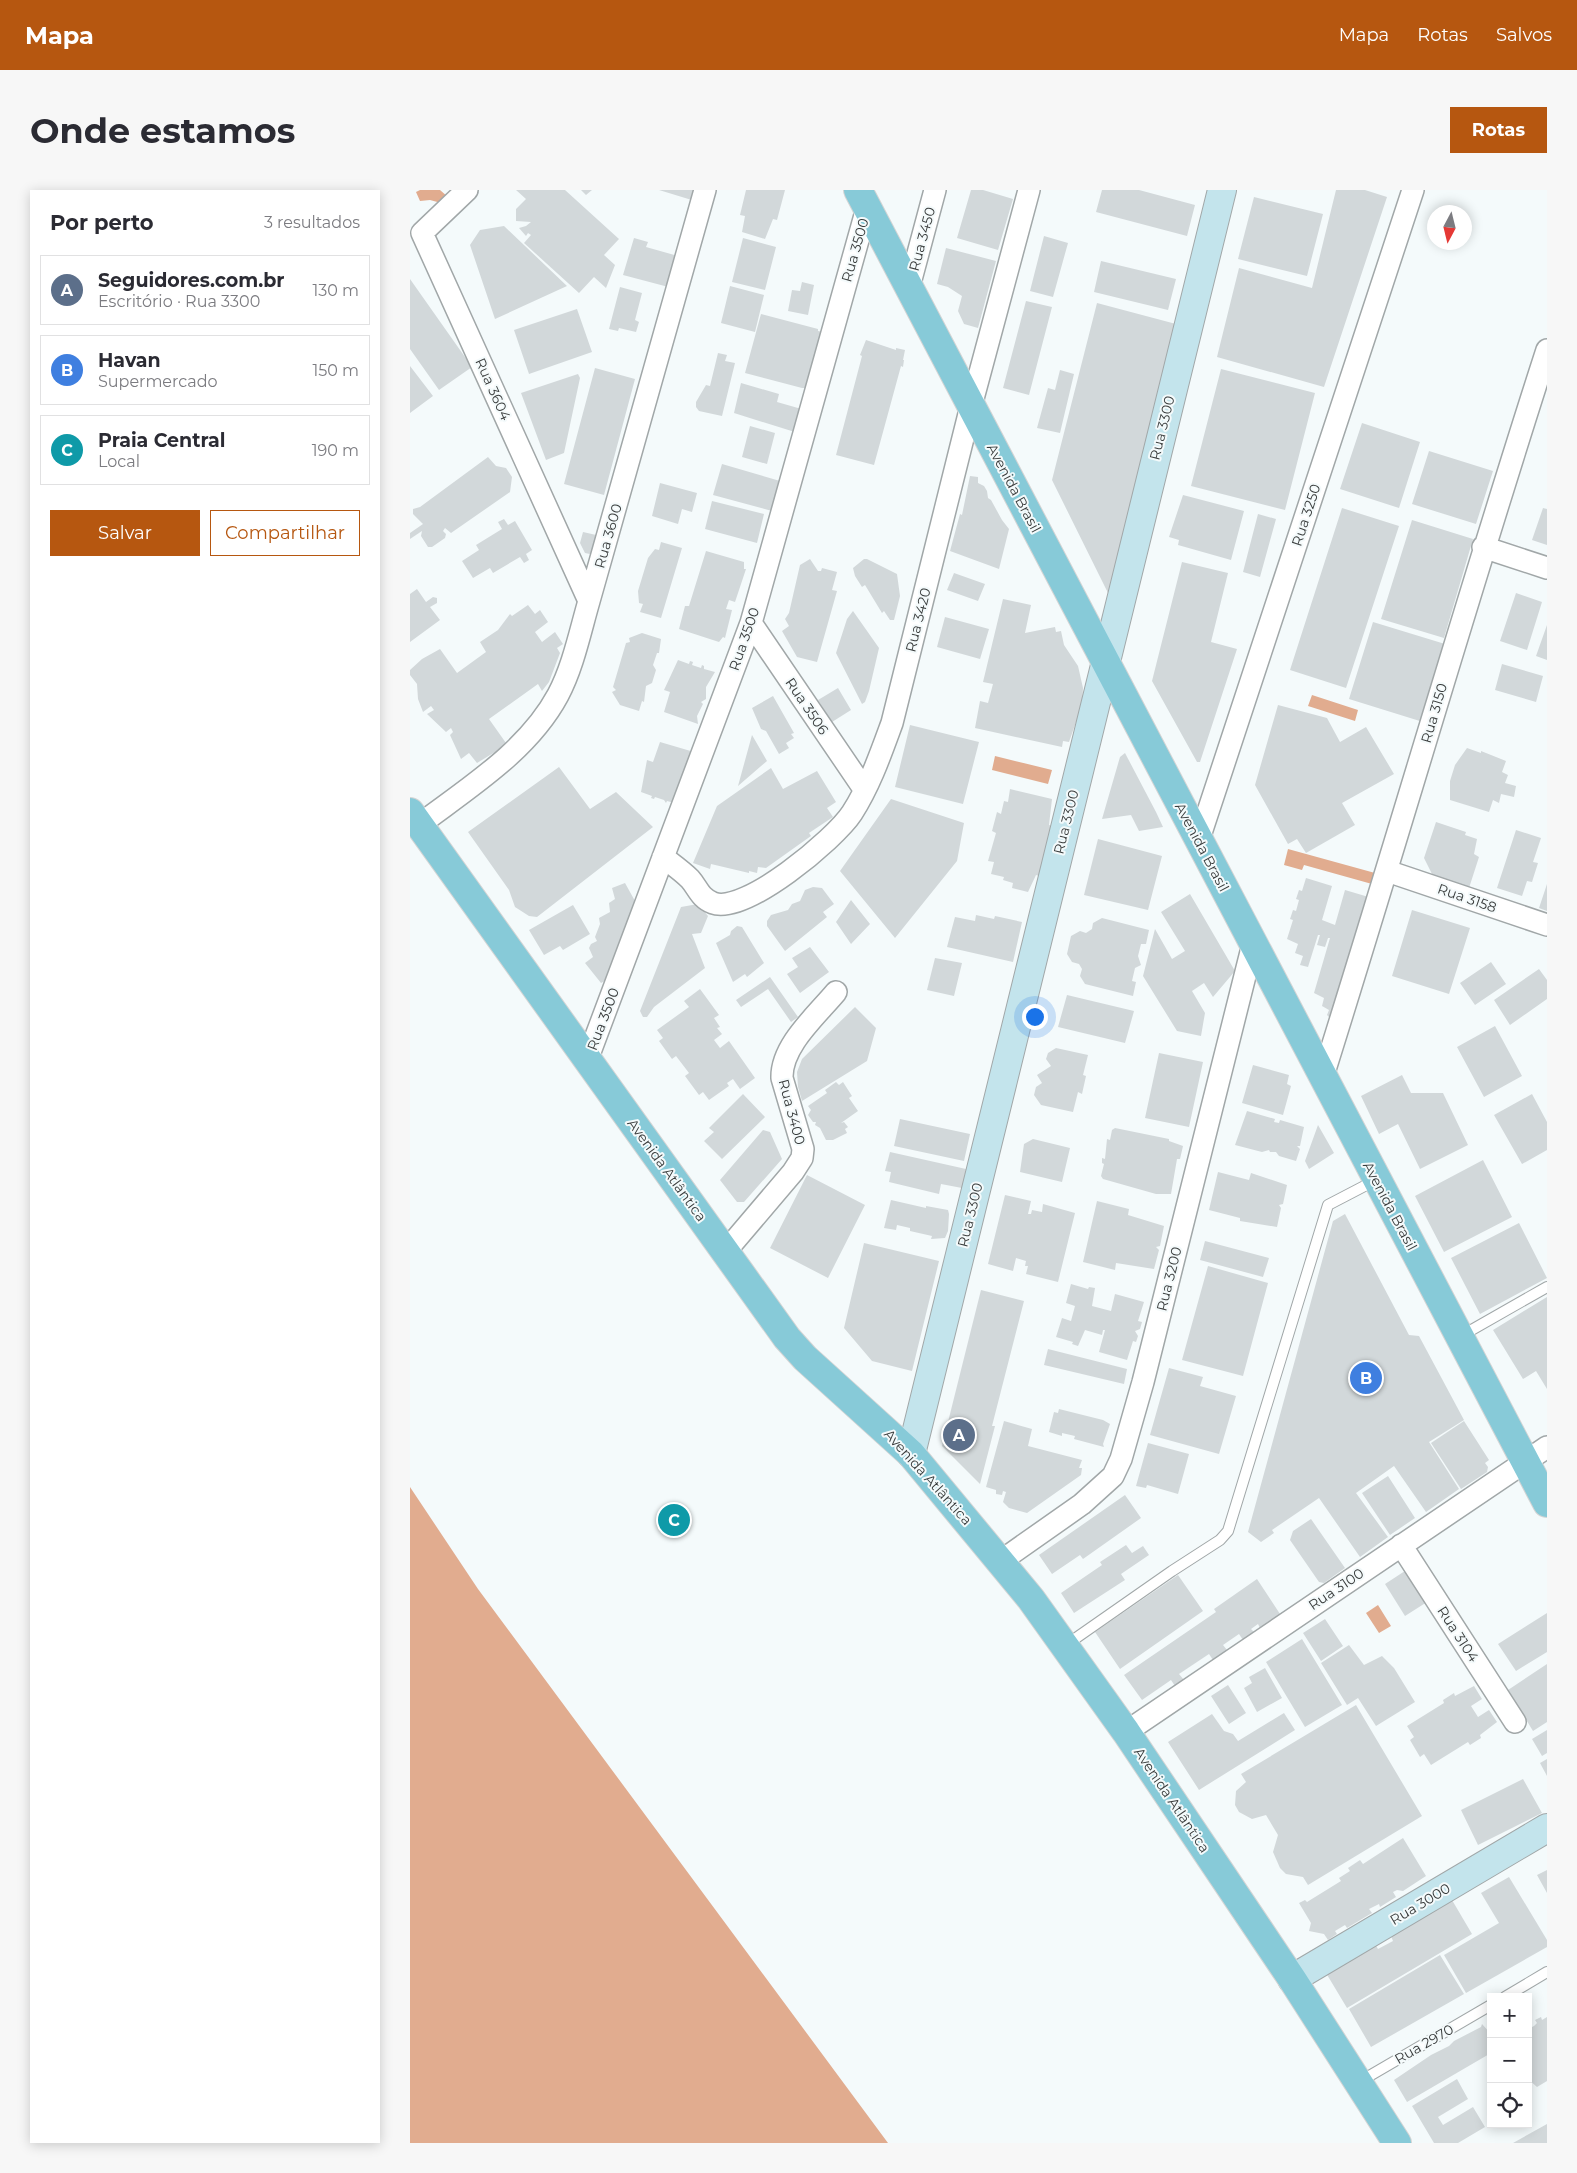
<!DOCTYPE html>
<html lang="pt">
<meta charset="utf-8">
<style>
:root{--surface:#fff;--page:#f7f7f7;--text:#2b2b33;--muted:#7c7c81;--line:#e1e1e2;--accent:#b65710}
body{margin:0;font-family:Montserrat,sans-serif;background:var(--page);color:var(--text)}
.controls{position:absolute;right:15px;bottom:15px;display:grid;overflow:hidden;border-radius:0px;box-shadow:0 2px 12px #0003}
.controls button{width:45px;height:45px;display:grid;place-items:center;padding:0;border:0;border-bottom:1px solid var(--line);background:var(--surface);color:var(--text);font:25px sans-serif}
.compass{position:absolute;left:1017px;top:15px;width:45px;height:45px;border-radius:50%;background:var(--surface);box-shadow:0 2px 12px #0003;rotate:187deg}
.you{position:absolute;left:624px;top:826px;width:18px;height:18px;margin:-12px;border:4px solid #fff;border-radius:50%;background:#1a73e8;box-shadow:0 0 0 8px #1a73e833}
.badge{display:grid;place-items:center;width:32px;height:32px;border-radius:50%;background:var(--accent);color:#fff;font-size:16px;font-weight:700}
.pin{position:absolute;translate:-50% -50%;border:2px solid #fff;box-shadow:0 1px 5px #0006}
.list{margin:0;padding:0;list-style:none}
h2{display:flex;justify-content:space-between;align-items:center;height:65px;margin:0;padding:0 20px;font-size:21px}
h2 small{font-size:16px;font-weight:400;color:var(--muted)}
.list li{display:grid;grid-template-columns:32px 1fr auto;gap:15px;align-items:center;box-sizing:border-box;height:70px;margin:0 10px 10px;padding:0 10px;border:1px solid var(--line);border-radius:0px}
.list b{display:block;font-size:19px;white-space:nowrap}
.list p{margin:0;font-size:16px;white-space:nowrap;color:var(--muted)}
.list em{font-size:16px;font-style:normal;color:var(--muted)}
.actions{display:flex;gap:10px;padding:15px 20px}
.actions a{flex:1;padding:11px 0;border:1px solid var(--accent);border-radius:0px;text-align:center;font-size:18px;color:var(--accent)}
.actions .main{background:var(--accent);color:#fff}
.icon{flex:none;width:28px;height:28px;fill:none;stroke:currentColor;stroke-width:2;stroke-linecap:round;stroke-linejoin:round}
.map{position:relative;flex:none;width:1137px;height:1953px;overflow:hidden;border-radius:0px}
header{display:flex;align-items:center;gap:30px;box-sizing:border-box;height:70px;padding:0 25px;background:var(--accent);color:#fff}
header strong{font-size:24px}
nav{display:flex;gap:28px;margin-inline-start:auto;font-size:18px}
.intro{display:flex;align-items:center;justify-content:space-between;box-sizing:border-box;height:120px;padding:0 30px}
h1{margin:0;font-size:35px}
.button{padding:12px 22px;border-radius:0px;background:var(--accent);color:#fff;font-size:18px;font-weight:700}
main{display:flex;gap:30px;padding:0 30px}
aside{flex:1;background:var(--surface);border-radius:0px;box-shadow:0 2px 12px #0003}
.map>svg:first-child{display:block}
.water{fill:#e1ac8f}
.building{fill:#d2d8da}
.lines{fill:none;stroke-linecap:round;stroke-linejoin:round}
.lane-casing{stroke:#a1a7a8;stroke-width:12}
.street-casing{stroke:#a1a7a8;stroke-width:24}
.secondary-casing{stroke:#a1a7a8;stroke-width:30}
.primary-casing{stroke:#d3d4d4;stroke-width:30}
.lane{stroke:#fff;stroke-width:10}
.street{stroke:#fff;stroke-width:21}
.secondary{stroke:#c3e4ec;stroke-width:28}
.primary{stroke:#87cad8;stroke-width:28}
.labels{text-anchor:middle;stroke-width:4;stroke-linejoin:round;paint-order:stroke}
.street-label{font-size:14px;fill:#393c3c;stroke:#f4fafb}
</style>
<header>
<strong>Mapa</strong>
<nav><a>Mapa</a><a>Rotas</a><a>Salvos</a></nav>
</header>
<div class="intro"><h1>Onde estamos</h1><a class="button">Rotas</a></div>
<main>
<aside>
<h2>Por perto<small>3 resultados</small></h2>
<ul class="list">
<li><span class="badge" style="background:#5c6f8a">A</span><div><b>Seguidores.com.br</b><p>Escritório · Rua 3300</p></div><em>130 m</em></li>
<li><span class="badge" style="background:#3f7fe0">B</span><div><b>Havan</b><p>Supermercado</p></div><em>150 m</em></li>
<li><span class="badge" style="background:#0f9aa8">C</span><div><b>Praia Central</b><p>Local</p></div><em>190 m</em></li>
</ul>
<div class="actions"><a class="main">Salvar</a><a>Compartilhar</a></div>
</aside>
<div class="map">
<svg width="1137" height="1953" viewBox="0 0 1137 1953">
<rect width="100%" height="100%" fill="#f4fafb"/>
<path class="water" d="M10 0H30L38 7 31 13 20 10 10 11 6 2Z
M902 505 948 520 945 531 898 516Z
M585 566 642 580 638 594 582 580Z
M878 659 965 683 962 694 894 675 892 680 874 675Z
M0 1297 68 1399 478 1953H0Z
M968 1415 981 1436 969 1443 956 1423Z"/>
<path class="building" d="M106 0H155L209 49 194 65 205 75 196 98 184 87 169 103 114 53 121 45 118 43 116 46 109 38 116 36 121 32 106 31V19L116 9Z
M171 0H182L176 5Z
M249 0H288L285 11Z
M336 0H375L367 30 363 29 355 49 332 42 335 26 330 25Z
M561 0H573L603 9 588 60 547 48Z
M692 0H729L785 15 777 46 686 22Z
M926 0H955L977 7 914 197 807 167 829 78 902 98Z
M844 7 913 24 897 86 828 69Z
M94 36 157 96 85 129 60 55 70 40Z
M634 46 658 53 643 107 620 101Z
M224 48 238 52 236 57 275 68 266 99 213 85Z
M333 48 366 57 355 100 322 92Z
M536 58 586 71 568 138 554 134 548 121 552 106 538 97 527 94Z
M691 71 766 89 758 120 684 102Z
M0 89 62 177 29 200 0 159Z
M392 92 404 95 398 125 378 121 382 100 390 101Z
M320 96 354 105 345 142 311 133Z
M210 97 232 103 225 130 229 132 226 142 209 138 208 141 199 139Z
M616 111 642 117 619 205 593 198Z
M687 113 766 134 698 403 642 290Z
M167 119 182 162 119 184 104 140Z
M351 124 408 139V141L414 142 399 198H392L335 183Z
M456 150 486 160V158L495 160 493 170H494L493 177 491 176 464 275 426 265 452 166 450 165Z
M308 163 317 165 315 171 325 173 312 226 289 221 286 217V212L296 195 300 196Z
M0 176 23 206 0 223Z
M185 178 225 189 194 305 154 294Z
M811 179 905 203 875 320 781 296Z
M650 180 664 184 650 243 627 238 638 198 645 200Z
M168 184 170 188 154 263 136 270 111 203Z
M331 193 369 204 367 212 395 220 388 243 324 223Z
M952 233 1010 252 989 318 930 299Z
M340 236 365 243 357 274 332 267Z
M1019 261 1083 281 1066 334 1002 314Z
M78 267 86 276 96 278 102 287 100 302 41 343 35 338 33 341 36 344 35 348 22 357H18L11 346 12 341 0 349V343L13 334 3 324V319L10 317Z
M312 274 370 291 362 321 303 305Z
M560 286 568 287V293L574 296 577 301 578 308 581 310 592 330 599 339 589 379 540 361 550 324 552 325Z
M250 293 287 303 282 322 272 319 268 334 242 326Z
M773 305 834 321 821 370 768 355 769 350 759 347Z
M302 311 354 324 347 353 295 339Z
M932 318 989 336 936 498 880 480Z
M1133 318 1137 319V355L1122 350Z
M848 324 866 329 850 387 833 382Z
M94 329 98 335 105 331 122 360 116 364 119 370 114 373 110 367 83 383 80 378 63 388 52 371 69 360 66 355 92 339 88 332Z
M1002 330 1063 349 1034 448 971 429Z
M173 342 195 347 190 366 175 363 170 353Z
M251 352 272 358 251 428 230 422 233 414 229 413 228 401 238 368 245 359 249 360Z
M296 361 334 372V379H336L325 412 319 410 316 419 322 420 315 448 313 447 309 452 269 439 275 416H279Z
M400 369 408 381H411L412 378 427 382 422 400 427 401 407 472 387 467 372 441 379 436 375 429 379 423 390 375Z
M454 369H457L487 384 490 406 484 430H480L474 421 472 423 455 395 452 397 445 386 443 378Z
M772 372 818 383 801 452 827 459 790 572H787L742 491Z
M544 383 575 394 568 411 537 400Z
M7 399 16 412 23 407 27 408V413L20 417 30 430 0 452V404Z
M1106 403 1132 412 1117 460 1090 451Z
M593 409 621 415 615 443 645 437 646 442 651 441 654 455 668 476 673 498 672 515 659 552 653 551 652 557 565 538 570 511 578 513 583 494 573 492Z
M118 415 125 424 130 420 138 432 125 442 132 452 145 442 153 454 147 458 150 463 139 492 132 501 128 494 79 529 96 553 85 562 67 573 59 563 51 569 40 545 43 542 41 538 36 542 17 524 24 520 21 516 13 522 8 509 7 494 0 485V480L12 469 30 459 47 483 76 462 70 452 88 440 100 424 102 426Z
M443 421 469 458 459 501 455 512 452 514 426 463 437 429Z
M535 427 579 439 570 469 527 457Z
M963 432 1035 454 1013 532 939 509Z
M1137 435V470L1126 466Z
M232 443 251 449 249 463H247L243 475 246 480 242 493 236 496 234 512 232 511 229 521 210 515 202 502 206 500 203 497 216 453 220 452 219 448Z
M268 470 279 474 280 471 283 472 282 475 291 478 292 475 294 476V479L305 482 296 497V509L291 512 293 514 287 526 288 534 254 522 260 502 254 500Z
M1092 474 1133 486 1126 512 1085 500Z
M428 498 441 520 422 532 408 510Z
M363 506 384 543 381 544 384 548 376 553 379 558 369 564 356 541 351 539 342 518Z
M868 515 917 528 930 552 956 537 984 584 932 613 945 635 896 663 887 649 878 654 845 595Z
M500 535 569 552 553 614 485 597Z
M342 545 357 571 328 596Z
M250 552 284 562 279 568 268 614 257 611 256 613 254 610 245 607 244 609 241 608 242 606 231 602 237 570 243 572Z
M1057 558 1071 563V561L1096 571 1092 582 1098 585 1095 593 1106 596 1104 607 1091 604 1089 613 1083 610 1079 622 1040 610V591L1045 575Z
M715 563 746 622 753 637 729 641 721 625 692 629 710 567Z
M149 577 180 619 206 602 243 637 127 727 119 726 105 717 99 700 58 642Z
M361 578 373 599 407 581 426 612 417 618 423 627 399 643 401 646 356 678 348 677 347 683 339 681V683L301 674 300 679 283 673 307 616Z
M600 599 642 609 639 635 642 636 629 686 626 685 618 702 602 698 603 693 593 690 594 687 581 684 584 672 578 671 586 643 582 641 587 622 591 624 594 611 598 612Z
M481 609 554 633 547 671 485 748 430 681Z
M1026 632 1056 642 1055 645 1067 649 1064 664 1069 667 1059 698 1023 686 1014 668Z
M1106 640 1131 648 1123 672 1128 673 1122 692 1117 691 1112 706 1087 698Z
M688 649 752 666 738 720 674 705Z
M896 688 922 696 912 730 925 735 935 700 962 708 924 832 917 825 919 820 912 816 914 808 904 803 920 748H918L915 757 907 755 910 745H908L898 777 890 775 893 766 885 763 888 754 877 749 883 730 880 729 883 720 886 721 889 710 886 709 889 700 892 701Z
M215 693 225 711 202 787 191 793 175 773 183 767 179 758 181 754 187 751 185 747 190 734 189 728 200 722 199 713 205 709 202 698Z
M1137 694V721L1129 718Z
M403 697 412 698 424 714 413 722 417 727 375 761 357 736V731L361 725 378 720 382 714 390 711 395 700Z
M780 704 825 781 803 807 794 793 782 801 795 823 791 846 767 841 733 786 745 739 762 769 775 761 751 722Z
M441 710 460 734 441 754 426 732Z
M288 714 298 726 291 743 282 744 295 778 244 817 237 827H233L230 821 271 717Z
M163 715 180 744 153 760 150 756 134 765 119 740Z
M1002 720 1060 738 1039 804 982 786Z
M566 725 584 729 585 726 612 732 603 772 537 757 545 727 565 731Z
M692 728 739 740 736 754H731L728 766 731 775 725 778 722 791 726 792 723 806 675 794 670 786 672 779 669 774 662 772 657 764 661 746 670 741 676 743 682 739 683 733Z
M327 736 332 737 354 773 337 787 335 784 323 792 306 753 320 745 321 741Z
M400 757 419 782 390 803 377 784 388 777 382 768Z
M525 768 552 773 544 806 517 800Z
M1081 772 1096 794 1065 815 1050 793Z
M1129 779 1137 790V809L1100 835 1084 810Z
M360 787 388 827 381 832 358 799 331 817 326 810Z
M290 799 309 825 304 828 310 837 307 838 312 844 304 850 310 858 319 851 345 888 330 899 323 889 317 893 319 896 299 910 293 902 289 905 275 886 279 883 266 866 262 869 249 851 253 848 247 840 279 817 274 811Z
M657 805 724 821 715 853 648 837Z
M445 817 466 838 457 871 392 911 388 897 387 882 392 869Z
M1085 836 1112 886 1074 907 1047 857Z
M646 858 678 865 673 885 676 886 672 904 668 902 663 922 631 915 624 905 626 897 632 893 627 885 641 876 636 869 638 863Z
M749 863 793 872 779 937 735 928Z
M843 875 879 885 877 894 881 896 873 925 832 913Z
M992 885 1001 903H1033L1058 955 1010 979 988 934 969 944 951 906Z
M426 892 429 895 433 892 442 906 439 908 448 921 431 933 434 932 438 937 435 939 437 943 423 950H416L410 938 405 935 406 932H403L398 925 401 920 398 916 417 903 415 900Z
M333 904 355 927 312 969 294 951 304 942 299 938Z
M1122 904 1137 932V960L1112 974 1084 925Z
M837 921 865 929 864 932 869 933 870 930 894 937 890 956H887L890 959 886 971 869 966 866 962H860L859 960 852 962 825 955Z
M490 929 560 944 554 971 484 956Z
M908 935 924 963 899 979 895 971Z
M705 938 759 949V951L773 956 770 969H767L761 1004H746L693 989 691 986 694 974 692 973V968L695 969 697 949 700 950 702 940Z
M353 940 360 942 372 969 334 1012H327L310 990Z
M623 949 660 958 652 992 610 982 614 954Z
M480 962 556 979 552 998 531 994 529 1004 479 992 481 982 475 981Z
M1073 970 1102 1027 1034 1062 1005 1006Z
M808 982 839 990 841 983 877 995 873 1014 869 1015 871 1018 867 1037 830 1031V1028L799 1020Z
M397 985 455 1015 418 1088 360 1058Z
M595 1005 621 1011 618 1024H621L622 1020 632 1022 633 1014 665 1023 648 1092 616 1084 618 1076H615L616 1071 606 1068 603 1081 578 1074Z
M481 1010 516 1018V1016L538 1020 539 1024 538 1041 535 1048 521 1049 522 1046 500 1041V1038L487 1035 486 1040 474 1038Z
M687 1011 719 1019 718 1025 754 1036 750 1056 746 1057 749 1060 744 1079 706 1073 705 1080 673 1072Z
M935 1024 999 1145 1009 1146 1054 1230 1019 1252 1049 1299 1016 1322 984 1276 946 1303 978 1347 950 1367 909 1308 862 1340 864 1343 851 1352 838 1342 923 1031Z
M1109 1033 1137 1088 1070 1124 1041 1068Z
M795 1051 859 1068 853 1087 790 1070Z
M454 1053 529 1071 502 1181 462 1171 434 1138Z
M798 1076 858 1093 833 1186 772 1170Z
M661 1094 678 1099 679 1097 685 1098 682 1116 701 1121 705 1104 734 1112 728 1131 732 1132 730 1139 725 1141 728 1146 726 1152 723 1151 717 1170 689 1162 695 1140H693L692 1145 675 1140 668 1156 662 1154 663 1152 646 1147 652 1128 661 1131 665 1116 656 1113Z
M571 1100 614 1111 582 1236H585L570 1294 532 1256Z
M1137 1107V1199L1126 1181 1113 1189 1083 1140Z
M638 1159 717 1179 714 1194 634 1175Z
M759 1178 793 1187 790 1196 826 1206 809 1264 740 1245Z
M649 1219 693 1230 700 1234 693 1254 694 1257 664 1249 665 1246 652 1243V1246L639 1242 644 1222 648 1223Z
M594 1231 622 1239 618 1256 672 1270 669 1278H672L671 1285 617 1323 599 1318 593 1312 596 1302 593 1301 592 1305 586 1304V1300L576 1297Z
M1054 1231 1079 1270 1075 1273 1078 1277 1077 1282 1051 1299 1021 1253Z
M738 1253 779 1264 768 1304 737 1295 736 1298 726 1296Z
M978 1286 1005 1328 980 1345 952 1303Z
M715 1305 731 1328 673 1369 670 1365 642 1384 629 1365Z
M901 1329 935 1378 914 1393 909 1392 880 1350 883 1341Z
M716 1355 722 1363 733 1356 739 1365 711 1384 715 1390 664 1423 651 1403 692 1375 690 1372Z
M998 1379 1017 1412 995 1426 975 1394Z
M768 1385 793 1421 710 1479 685 1442Z
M847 1389 870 1424 850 1438 848 1434 841 1439 844 1442 833 1450 829 1444 813 1455 817 1460 803 1470 799 1464 769 1484 774 1490 765 1496 761 1490 732 1510 714 1485 806 1422 804 1419Z
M1137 1423V1462L1106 1481 1088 1454Z
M915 1429 933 1456 911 1471 893 1443Z
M892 1449 932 1515 895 1537 856 1472Z
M939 1455 954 1475 972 1466 984 1478 1005 1512 966 1536 948 1508 937 1515 911 1473Z
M1137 1474V1532L1123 1541 1098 1500Z
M855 1478 872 1508 847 1522 834 1498 842 1493 839 1487Z
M818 1495 836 1523 819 1534 801 1506Z
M1064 1496 1072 1509 1061 1516 1068 1527 1079 1520 1087 1532 1070 1545 1071 1548 1060 1555 1058 1552 1021 1575 1014 1564 1010 1567 1000 1550 1004 1547 997 1536 1034 1513 1033 1510 1044 1503 1045 1506Z
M946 1515 1012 1626 898 1695 893 1687 876 1684 870 1678 863 1662 868 1645 856 1625 842 1629 829 1622 825 1615 826 1601 836 1592 831 1584Z
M874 1523 885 1540 789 1600 758 1552 802 1524 814 1541 823 1544 828 1551Z
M1137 1540V1563L1132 1566 1122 1549Z
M1137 1569V1586L1130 1573Z
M1113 1589 1132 1623 1068 1655 1051 1620Z
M993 1648 1016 1686 993 1701 987 1700 983 1702 986 1707 970 1717 969 1714 959 1719 962 1723 937 1738 935 1735 925 1741 927 1744 918 1750 914 1744 899 1741 901 1733 889 1713 895 1710 897 1712 931 1691 929 1688 940 1681 938 1678 950 1670 953 1674Z
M1137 1680V1703L1127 1685Z
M1099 1687 1137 1750V1757L1056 1803 1034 1765 1089 1733 1071 1703Z
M1042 1710 1062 1744 937 1818 916 1783 965 1754 968 1759 983 1751 981 1746Z
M1030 1765 1054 1804 961 1857 939 1819Z
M1131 1827 1132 1830 1137 1827V1891L1127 1897 1118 1889V1839L1124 1836 1127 1833 1125 1830Z
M1072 1834 1081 1844V1863L997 1912 984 1890 1021 1865 1039 1856 1044 1851 1071 1837Z
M1047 1889 1058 1909 1028 1927 1033 1935 1063 1917 1075 1937 1048 1953H1024L1002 1916Z
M1137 1934V1953H1103Z"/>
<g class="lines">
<defs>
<path id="lane" d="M1051 1146 1137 1097
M656 1455 762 1381 810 1350 818 1341 918 1015 966 990
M1095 1807 1137 1782
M949 1892 1081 1815"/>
<path id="street" d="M57 0 12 43 179 411
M499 97 525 0
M1073 357 1137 378
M341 433 454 599
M9 635C58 598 118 561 148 505 163 477 170 442 179 411L295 0
M789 649 1003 0
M253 667C262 674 272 681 280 689 288 698 290 708 303 713 335 725 425 649 442 623 460 595 471 563 482 533L561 216 619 0
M977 681 1137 735
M177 870 341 433 457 18
M913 886C989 644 1059 401 1137 160
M315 1062 383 982 392 968 393 959 372 888C371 856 406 826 426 802
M991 1355 1105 1532
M591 1371 672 1314 703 1286 711 1269 733 1192 843 754
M716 1542 1137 1257"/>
<path id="secondary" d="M501 1264 812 0
M882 1789 1137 1638"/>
<path id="primary" d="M448 0 1137 1313
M0 622 377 1148 395 1168 501 1264 621 1409 716 1542 882 1789 987 1953"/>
</defs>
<use href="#lane" class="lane-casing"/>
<use href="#street" class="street-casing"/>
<use href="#secondary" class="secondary-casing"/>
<use href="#primary" class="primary-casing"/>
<use href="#lane" class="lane"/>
<use href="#street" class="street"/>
<use href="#secondary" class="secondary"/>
<use href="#primary" class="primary"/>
</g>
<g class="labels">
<g class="street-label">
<text transform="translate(512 49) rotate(-75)" y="5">Rua 3450</text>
<text transform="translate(445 60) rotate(-74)" y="5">Rua 3500</text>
<text transform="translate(83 199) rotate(66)" y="5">Rua 3604</text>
<text transform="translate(752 238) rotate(-76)" y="5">Rua 3300</text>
<text transform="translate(604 298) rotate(62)" y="5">Avenida Brasil</text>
<text transform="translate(896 325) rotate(-72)" y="5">Rua 3250</text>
<text transform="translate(198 346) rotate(-74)" y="5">Rua 3600</text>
<text transform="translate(508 430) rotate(-76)" y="5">Rua 3420</text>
<text transform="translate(334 449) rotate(-71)" y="5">Rua 3500</text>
<text transform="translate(397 516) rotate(56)" y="5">Rua 3506</text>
<text transform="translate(1024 523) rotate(-74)" y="5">Rua 3150</text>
<text transform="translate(656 632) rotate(-76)" y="5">Rua 3300</text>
<text transform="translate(792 657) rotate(62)" y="5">Avenida Brasil</text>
<text transform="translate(1057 708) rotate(19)" y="5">Rua 3158</text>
<text transform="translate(193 829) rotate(-69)" y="5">Rua 3500</text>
<text transform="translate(382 922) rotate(75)" y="5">Rua 3400</text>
<text transform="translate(257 980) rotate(54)" y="5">Avenida Atlântica</text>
<text transform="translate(980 1016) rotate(62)" y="5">Avenida Brasil</text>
<text transform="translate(560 1025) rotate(-76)" y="5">Rua 3300</text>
<text transform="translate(759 1089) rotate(-76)" y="5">Rua 3200</text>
<text transform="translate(518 1287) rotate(48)" y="5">Avenida Atlântica</text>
<text transform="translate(926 1399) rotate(-34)" y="5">Rua 3100</text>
<text transform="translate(1048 1444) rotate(57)" y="5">Rua 3104</text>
<text transform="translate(762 1610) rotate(56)" y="5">Avenida Atlântica</text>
<text transform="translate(1010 1714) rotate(-31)" y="5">Rua 3000</text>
<text transform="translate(1014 1854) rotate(-30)" y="5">Rua 2970</text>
</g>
</g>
</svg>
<div class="controls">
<button>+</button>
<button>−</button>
<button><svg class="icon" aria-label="locate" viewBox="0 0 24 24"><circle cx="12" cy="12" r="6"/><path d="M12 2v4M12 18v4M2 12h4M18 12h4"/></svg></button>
</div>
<svg class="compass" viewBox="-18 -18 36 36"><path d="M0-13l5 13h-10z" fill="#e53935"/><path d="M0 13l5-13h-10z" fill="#7c7c81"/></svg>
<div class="you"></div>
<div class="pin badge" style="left:549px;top:1245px;background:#5c6f8a">A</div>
<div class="pin badge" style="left:956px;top:1188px;background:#3f7fe0">B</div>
<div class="pin badge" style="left:264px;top:1330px;background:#0f9aa8">C</div>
</div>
</main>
